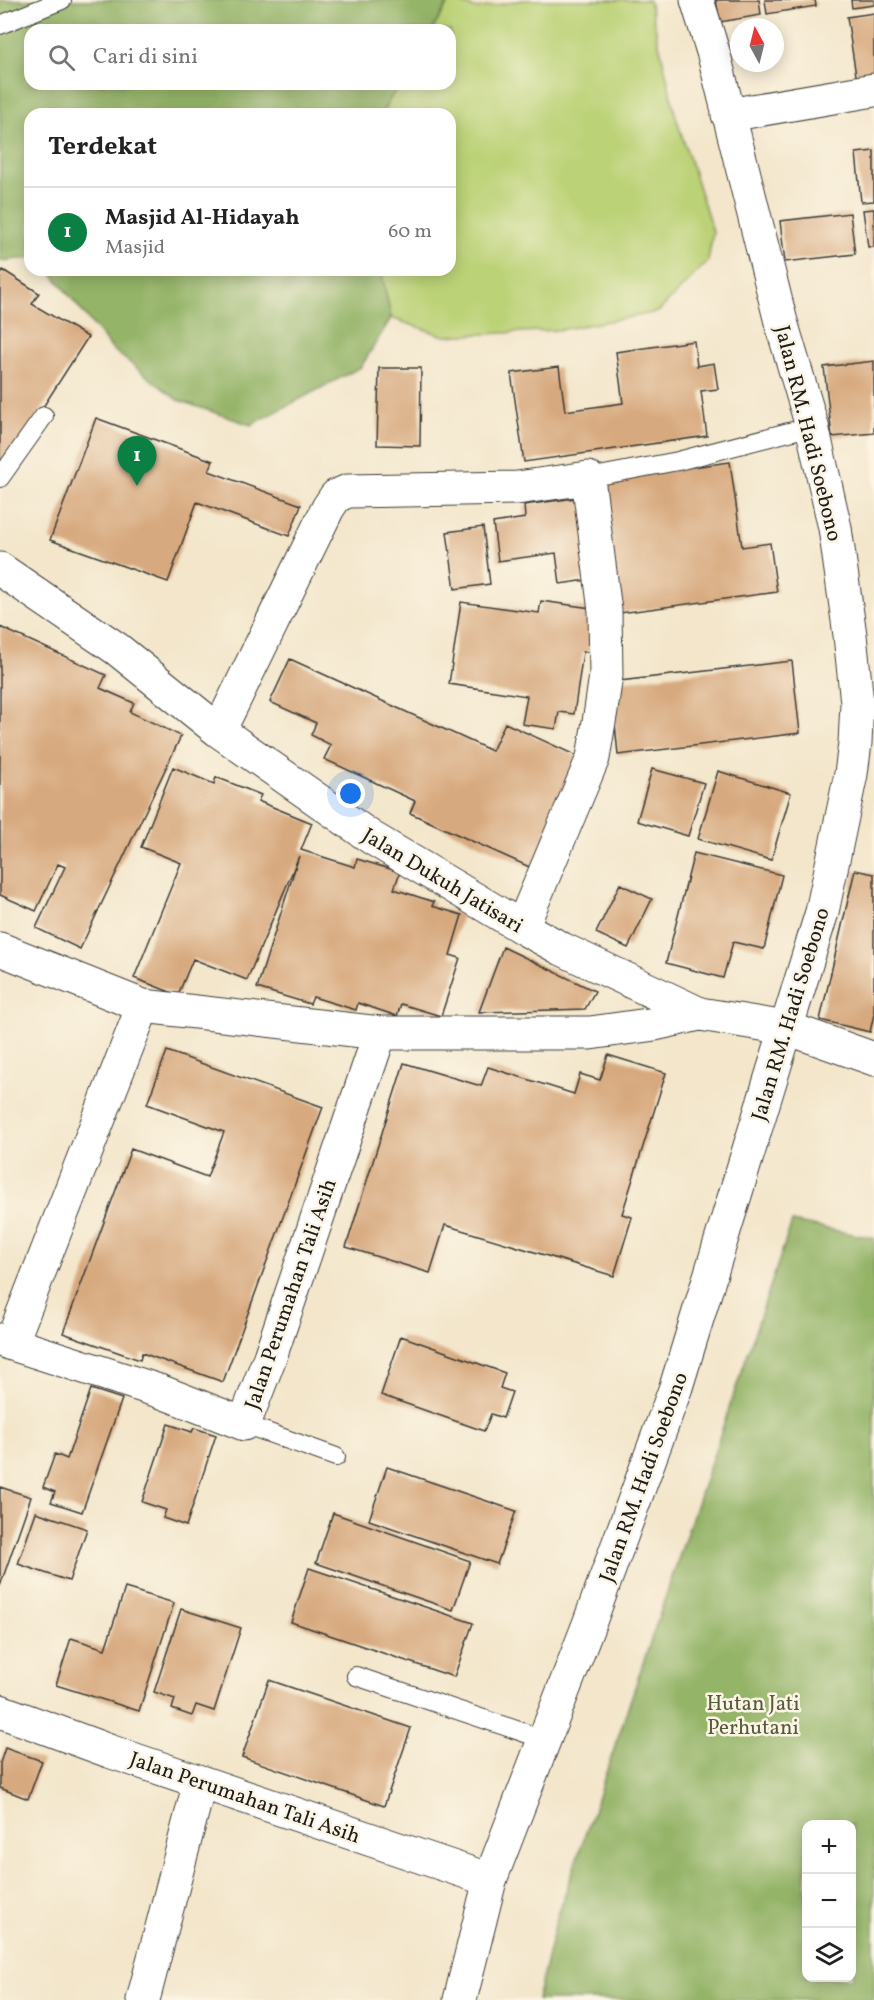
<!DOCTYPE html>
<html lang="id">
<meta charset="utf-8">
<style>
:root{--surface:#fff;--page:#f2f2f2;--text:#222;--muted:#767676;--line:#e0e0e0;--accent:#0b8043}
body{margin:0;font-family:Vollkorn,serif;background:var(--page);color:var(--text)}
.controls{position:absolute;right:18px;bottom:18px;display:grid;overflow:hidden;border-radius:12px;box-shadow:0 3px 15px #0003}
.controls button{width:54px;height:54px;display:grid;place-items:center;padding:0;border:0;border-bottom:2px solid var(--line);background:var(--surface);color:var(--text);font:30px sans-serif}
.compass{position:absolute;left:730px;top:18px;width:54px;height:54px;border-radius:50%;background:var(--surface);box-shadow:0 3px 15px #0003;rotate:353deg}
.you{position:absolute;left:351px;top:794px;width:21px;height:21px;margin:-15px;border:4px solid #fff;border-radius:50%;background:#1a73e8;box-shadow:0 0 0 9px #1a73e833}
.badge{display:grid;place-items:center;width:39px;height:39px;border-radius:50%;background:var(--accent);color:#fff;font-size:20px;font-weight:700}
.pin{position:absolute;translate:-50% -50px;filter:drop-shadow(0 2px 3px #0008)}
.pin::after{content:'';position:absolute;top:32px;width:21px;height:18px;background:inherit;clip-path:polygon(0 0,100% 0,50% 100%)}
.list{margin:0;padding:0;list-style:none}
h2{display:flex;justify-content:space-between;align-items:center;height:78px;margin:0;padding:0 24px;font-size:26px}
h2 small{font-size:20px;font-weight:400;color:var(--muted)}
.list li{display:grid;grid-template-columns:39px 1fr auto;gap:18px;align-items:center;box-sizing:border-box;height:90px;padding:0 24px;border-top:2px solid var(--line)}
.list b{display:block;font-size:22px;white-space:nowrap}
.list p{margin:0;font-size:20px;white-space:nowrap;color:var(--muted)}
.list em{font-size:20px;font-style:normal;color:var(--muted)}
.icon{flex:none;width:33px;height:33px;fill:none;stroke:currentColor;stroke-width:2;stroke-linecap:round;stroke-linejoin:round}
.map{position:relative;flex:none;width:874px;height:2000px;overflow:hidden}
.search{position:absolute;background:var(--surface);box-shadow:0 3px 15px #0003;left:24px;top:24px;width:432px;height:66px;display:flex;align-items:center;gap:15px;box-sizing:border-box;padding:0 21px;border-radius:18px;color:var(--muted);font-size:22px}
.panel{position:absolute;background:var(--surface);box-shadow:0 3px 15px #0003;left:24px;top:108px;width:432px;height:168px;border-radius:18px}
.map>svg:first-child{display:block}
.green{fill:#bbd276;stroke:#6c7749;stroke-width:1.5}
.forest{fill:#94b467;stroke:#586842;stroke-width:1.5;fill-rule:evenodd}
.building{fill:#d7a97e}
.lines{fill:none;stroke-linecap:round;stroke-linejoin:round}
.lane-casing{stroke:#3c3a36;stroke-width:20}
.street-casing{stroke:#3c3a36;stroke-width:35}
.primary-casing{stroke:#3c3a36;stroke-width:35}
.lane{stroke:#fff;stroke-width:18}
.street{stroke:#fff;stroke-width:33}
.primary{stroke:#fff;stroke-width:33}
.labels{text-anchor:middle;stroke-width:5;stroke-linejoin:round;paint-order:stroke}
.street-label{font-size:21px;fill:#1c1c1c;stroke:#fcf5e5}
.park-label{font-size:21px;fill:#545c3c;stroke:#fcf5e5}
</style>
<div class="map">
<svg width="874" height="2000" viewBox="0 0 874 2000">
<rect width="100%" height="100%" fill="#fcf5e5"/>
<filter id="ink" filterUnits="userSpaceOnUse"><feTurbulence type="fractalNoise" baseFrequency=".0167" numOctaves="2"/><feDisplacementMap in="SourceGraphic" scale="12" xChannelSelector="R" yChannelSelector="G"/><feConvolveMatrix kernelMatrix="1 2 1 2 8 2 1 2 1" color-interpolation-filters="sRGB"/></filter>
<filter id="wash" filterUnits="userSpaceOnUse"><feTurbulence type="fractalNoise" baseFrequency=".008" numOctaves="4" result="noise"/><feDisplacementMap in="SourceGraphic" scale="24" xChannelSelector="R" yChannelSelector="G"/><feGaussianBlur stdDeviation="1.35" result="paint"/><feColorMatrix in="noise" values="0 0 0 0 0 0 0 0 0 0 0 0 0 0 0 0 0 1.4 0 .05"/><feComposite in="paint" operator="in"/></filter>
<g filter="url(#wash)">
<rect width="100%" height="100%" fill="#f3e6cb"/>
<path class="green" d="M450 0 477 9 522 0H649L676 117 713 232 708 261 658 312 559 330 444 336 391 318 381 270H450V114H381L399 84H450V30H432Z"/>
<path class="forest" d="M0 0H450L432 30H30V84H399L381 114H30V258L0 261Z
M49 270H381L391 318 361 367 251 425 178 400 112 349Z
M792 1222 874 1238V2000H537L556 1921ZM806 1824H852V1978H806Z"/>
<g id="blocks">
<path class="building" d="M716 0H759L761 15 720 22Z
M765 0H815L816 6 767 14Z
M851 0H874V5L852 8Z
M874 13V79L857 82 847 17Z
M874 151V201L861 202 856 153Z
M874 209V247H868L863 210Z
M850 213 855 254 785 262 780 221Z
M3 270 39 293 32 304 88 337 0 474V275Z
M694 341 697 366 714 363 718 389 701 391 707 436 524 462 511 373 559 367 565 411 623 403 616 352Z
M874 361V433L832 437 824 367Z
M379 368H421L420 446 377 445Z
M96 418 213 461 209 471 301 505 289 536 197 502 168 582 50 540Z
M730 462 742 547 770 543 777 592 613 614 595 480Z
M583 497 594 579 560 584 556 553 498 561 493 523 525 518 524 505Z
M483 527 490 584 455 589 447 532Z
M541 601 598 609 592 652H583L574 714 559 712 556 729 522 724 527 696 449 684 461 602 539 613Z
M0 627 106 675 100 688 134 703 130 712 181 736 80 949 36 928 65 867 58 864 36 911 0 895Z
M290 659 492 751 505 723 586 760 536 870 410 813 415 801 324 759 331 745 311 735 316 723 270 702Z
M792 661 800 733 618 755 611 682Z
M173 767 214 784 216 777 261 795 258 801 312 823 301 850 355 867 357 859 400 872 394 889 434 902 432 906 462 915 450 955 460 958 441 1016 401 1004 397 1016 358 1003 356 1010 313 997 310 1004 257 988 299 856 247 980 193 959 178 995 134 978 181 863 141 847Z
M652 769 704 783 688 836 637 821Z
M718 771 791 793 771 860 698 839Z
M694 853 782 875 764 949 733 942 723 978 666 963Z
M855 870 874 874V1014L870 1032 820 1020Z
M620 884 652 899 628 948 596 933Z
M503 947 595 991 585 1009 479 1012Z
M167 1051 323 1107 223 1382 142 1353 140 1360 63 1333 131 1149 207 1177 224 1132 147 1104Z
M608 1055 666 1073 622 1214 632 1217 614 1276 445 1225 430 1273 346 1247 404 1063 481 1086 488 1067 574 1094 580 1074 600 1080Z
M401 1336 505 1373 500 1388 512 1392 503 1418 491 1414 484 1431 381 1395Z
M91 1389 122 1399 82 1512 51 1502 55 1492 43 1487 55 1454 67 1459Z
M168 1424 192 1432 194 1428 216 1435 186 1526 163 1518 166 1510 142 1502Z
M387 1467 516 1511 497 1564 369 1520Z
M0 1487 31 1497 0 1586Z
M36 1512 87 1529 69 1581 18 1564Z
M333 1513 470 1561 453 1610 316 1563Z
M309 1568 473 1623 454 1677 291 1622Z
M125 1588 174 1603 139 1711 56 1685 71 1638 105 1649Z
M181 1609 241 1628 214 1711 196 1705 192 1716 172 1709 175 1699 154 1692Z
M269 1680 411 1728 384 1806 242 1757Z
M5 1748 42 1761 28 1799 0 1788V1763Z"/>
</g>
</g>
<g filter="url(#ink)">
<use href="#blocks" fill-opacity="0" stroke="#3c3a36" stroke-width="1.5"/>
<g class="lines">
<defs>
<path id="lane" d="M0 25 62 0
M0 478 44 416
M588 478 678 461 812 426
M244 1424 336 1457
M356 1676 543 1739"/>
<path id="street" d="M728 115 874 90
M0 569 117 649 219 731 372 838 525 929 562 949 700 1014 787 1028 874 1059
M219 731 328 508 336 496 348 491 517 488 588 478 605 611 606 675 601 710 593 758 522 927
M0 949 143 1006 380 1033H590L655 1024 700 1014
M0 1340 162 1392 244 1424 270 1357 380 1033
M11 1344 143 1006
M0 1711 109 1751 490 1880
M143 2000 200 1782"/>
<path id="primary" d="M460 2000 490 1880 589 1624 676 1387 822 912 851 774 855 743 857 703 850 635 835 528 812 426 781 322 714 55 697 0"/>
</defs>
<use href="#lane" class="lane-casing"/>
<use href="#street" class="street-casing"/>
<use href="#primary" class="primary-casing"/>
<use href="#lane" class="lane"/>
<use href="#street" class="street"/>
<use href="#primary" class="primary"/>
</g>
</g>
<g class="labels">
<g class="street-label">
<text transform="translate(809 433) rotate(76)" y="7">Jalan RM. Hadi Soebono</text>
<text transform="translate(443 880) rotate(31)" y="7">Jalan Dukuh Jatisari</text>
<text transform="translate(790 1014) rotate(-73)" y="7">Jalan RM. Hadi Soebono</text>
<text transform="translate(290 1294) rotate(-71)" y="7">Jalan Perumahan Tali Asih</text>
<text transform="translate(643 1477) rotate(-70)" y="7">Jalan RM. Hadi Soebono</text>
<text transform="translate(245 1797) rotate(19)" y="7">Jalan Perumahan Tali Asih</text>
</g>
<g class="park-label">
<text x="753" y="1710">Hutan Jati<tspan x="753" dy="24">Perhutani</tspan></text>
</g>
</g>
</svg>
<div class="controls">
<button>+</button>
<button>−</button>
<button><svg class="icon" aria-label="layers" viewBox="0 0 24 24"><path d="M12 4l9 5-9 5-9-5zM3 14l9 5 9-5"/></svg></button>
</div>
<svg class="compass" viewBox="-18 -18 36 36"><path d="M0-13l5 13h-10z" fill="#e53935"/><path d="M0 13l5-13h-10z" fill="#767676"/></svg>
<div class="you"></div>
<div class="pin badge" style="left:137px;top:486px">1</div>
<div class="search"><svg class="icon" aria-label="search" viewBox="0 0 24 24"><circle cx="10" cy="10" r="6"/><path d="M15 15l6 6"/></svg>Cari di sini</div>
<section class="panel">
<h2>Terdekat<small></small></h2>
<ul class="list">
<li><span class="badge">1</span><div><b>Masjid Al-Hidayah</b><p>Masjid</p></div><em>60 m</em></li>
</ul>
</section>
</div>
